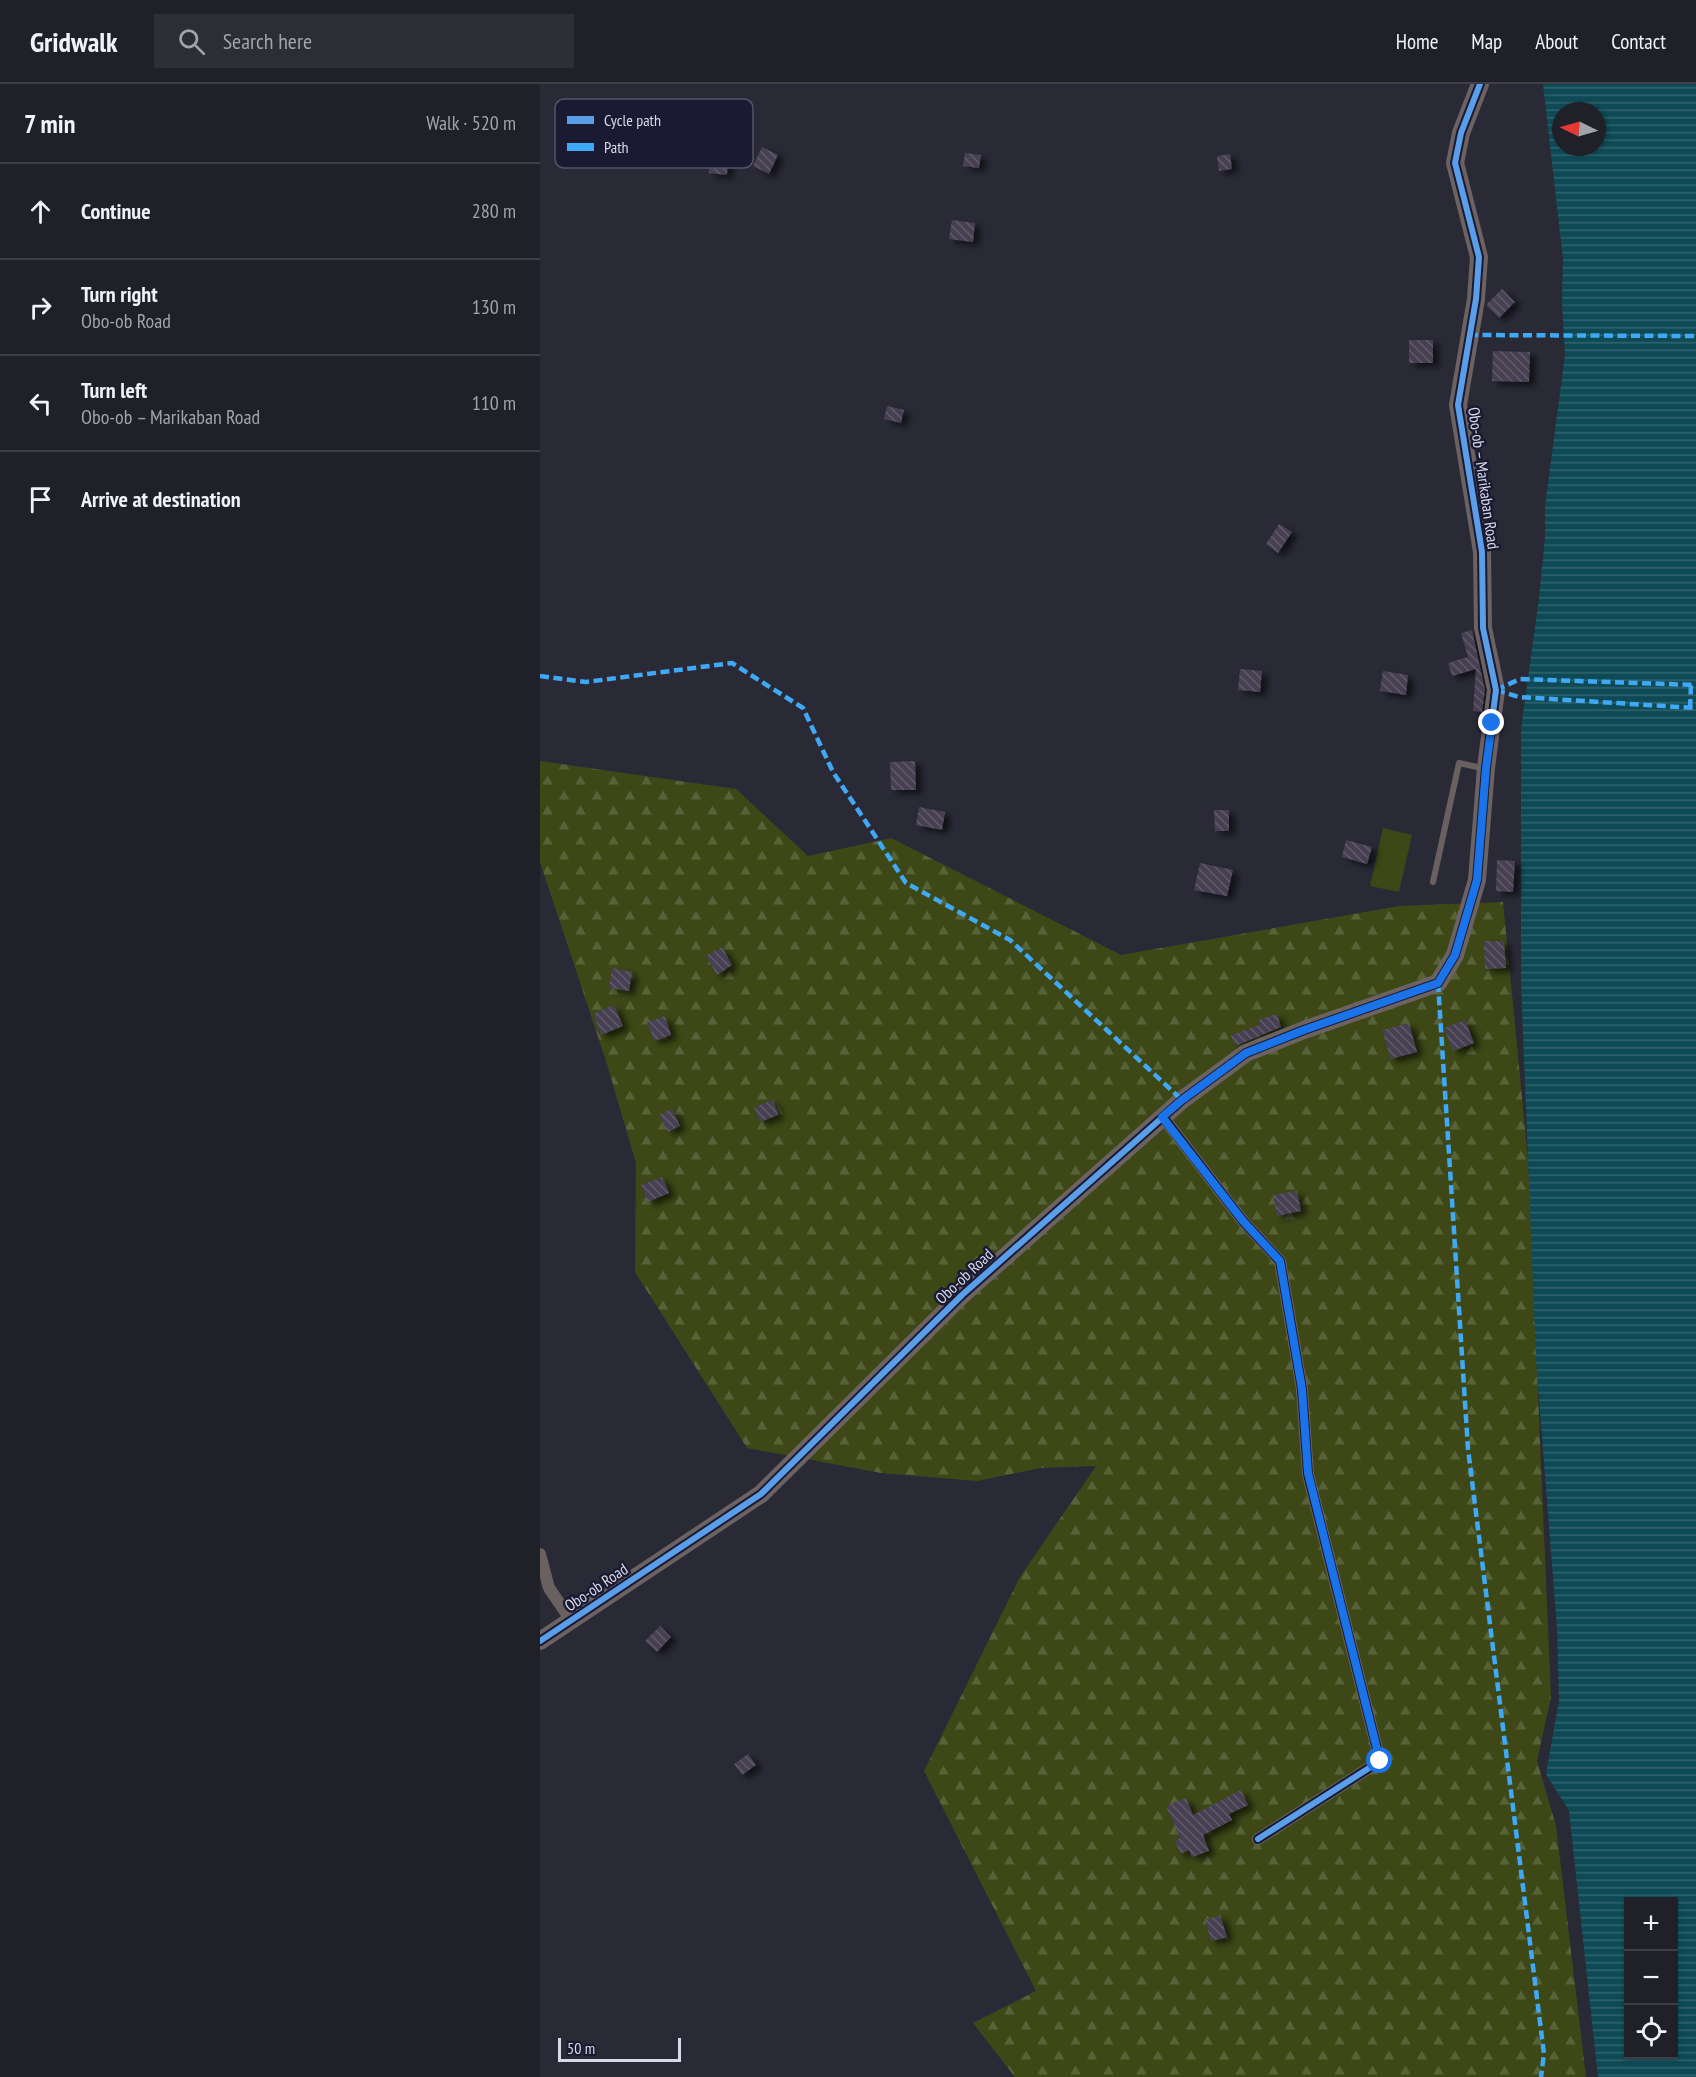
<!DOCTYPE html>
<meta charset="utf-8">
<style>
:root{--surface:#202029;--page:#2d2d35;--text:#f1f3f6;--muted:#a2a3a8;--line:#3d3e46}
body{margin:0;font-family:"PT Sans Narrow",sans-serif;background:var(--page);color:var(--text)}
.controls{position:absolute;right:18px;bottom:18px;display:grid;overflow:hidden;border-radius:0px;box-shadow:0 2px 4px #0004}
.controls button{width:54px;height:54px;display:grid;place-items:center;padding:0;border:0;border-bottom:2px solid var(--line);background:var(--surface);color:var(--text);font:30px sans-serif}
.compass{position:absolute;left:1012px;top:18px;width:54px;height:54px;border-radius:50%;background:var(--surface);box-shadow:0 2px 4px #0004;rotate:275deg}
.scale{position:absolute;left:18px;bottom:15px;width:123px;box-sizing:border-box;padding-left:6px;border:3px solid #d8daea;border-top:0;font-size:16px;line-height:21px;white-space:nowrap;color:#d8daea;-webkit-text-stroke:4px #1a1b33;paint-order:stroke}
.stop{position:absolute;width:18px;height:18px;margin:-14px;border:4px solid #1a73e8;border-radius:50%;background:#fff}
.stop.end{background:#1a73e8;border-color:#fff;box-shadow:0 2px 6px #0008}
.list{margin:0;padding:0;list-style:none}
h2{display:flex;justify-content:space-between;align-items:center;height:78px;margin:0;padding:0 24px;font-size:26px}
h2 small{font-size:20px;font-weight:400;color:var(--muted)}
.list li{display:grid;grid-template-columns:39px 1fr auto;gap:18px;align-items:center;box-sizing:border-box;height:96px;padding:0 24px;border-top:2px solid var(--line)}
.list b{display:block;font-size:22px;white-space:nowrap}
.list p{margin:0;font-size:20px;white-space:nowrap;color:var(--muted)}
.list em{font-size:20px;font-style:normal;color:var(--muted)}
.icon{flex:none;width:33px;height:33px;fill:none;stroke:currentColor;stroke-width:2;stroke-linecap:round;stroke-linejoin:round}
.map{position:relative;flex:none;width:1156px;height:1993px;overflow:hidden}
header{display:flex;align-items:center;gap:36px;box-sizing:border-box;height:84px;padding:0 30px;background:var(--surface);border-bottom:2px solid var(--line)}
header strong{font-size:28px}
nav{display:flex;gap:33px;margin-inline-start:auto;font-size:21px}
.search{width:420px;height:54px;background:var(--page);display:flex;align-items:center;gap:15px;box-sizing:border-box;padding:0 21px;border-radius:0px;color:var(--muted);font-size:22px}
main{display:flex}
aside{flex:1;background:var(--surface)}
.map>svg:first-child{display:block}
.forest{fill:url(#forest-firs)}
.pitch{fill:#3d4816}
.water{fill:url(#water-rules);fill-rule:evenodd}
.building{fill:url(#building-back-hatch);filter:url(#shadow)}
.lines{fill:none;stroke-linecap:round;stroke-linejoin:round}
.lane{stroke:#6a605f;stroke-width:6}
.street{stroke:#6a605f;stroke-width:12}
.secondary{stroke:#6d6262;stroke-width:18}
.quiet{stroke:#3fa9f5;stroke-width:4.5;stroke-dasharray:9 4.5;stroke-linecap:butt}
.cycleway-casing{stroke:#1a1b33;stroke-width:10}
.cycleway{stroke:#5a9eea;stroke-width:6}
.route{stroke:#1a73e8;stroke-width:8}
.labels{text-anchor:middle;stroke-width:5;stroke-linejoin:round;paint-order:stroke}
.street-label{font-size:16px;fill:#d8daea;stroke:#1a1b33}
.key{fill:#1a1b33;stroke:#53546a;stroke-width:1.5}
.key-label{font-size:16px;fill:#d8daea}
</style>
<header>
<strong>Gridwalk</strong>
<div class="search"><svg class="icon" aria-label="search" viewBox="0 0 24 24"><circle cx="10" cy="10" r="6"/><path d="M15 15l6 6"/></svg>Search here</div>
<nav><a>Home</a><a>Map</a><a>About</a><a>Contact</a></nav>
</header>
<main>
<aside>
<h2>7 min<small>Walk · 520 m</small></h2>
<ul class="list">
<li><svg class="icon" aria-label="ahead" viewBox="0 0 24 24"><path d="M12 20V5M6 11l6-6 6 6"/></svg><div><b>Continue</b></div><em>280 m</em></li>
<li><svg class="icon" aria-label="right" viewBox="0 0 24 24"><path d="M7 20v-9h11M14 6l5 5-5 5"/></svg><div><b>Turn right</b><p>Obo-ob Road</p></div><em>130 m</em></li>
<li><svg class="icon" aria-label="left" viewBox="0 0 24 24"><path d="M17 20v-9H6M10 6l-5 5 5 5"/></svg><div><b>Turn left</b><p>Obo-ob – Marikaban Road</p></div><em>110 m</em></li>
<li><svg class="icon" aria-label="arrive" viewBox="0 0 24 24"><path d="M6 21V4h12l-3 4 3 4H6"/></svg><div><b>Arrive at destination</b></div></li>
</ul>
</aside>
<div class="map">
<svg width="1156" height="1993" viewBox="0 0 1156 1993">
<defs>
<pattern id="forest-firs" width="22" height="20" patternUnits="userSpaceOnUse" patternTransform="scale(1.5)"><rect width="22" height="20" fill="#3d4816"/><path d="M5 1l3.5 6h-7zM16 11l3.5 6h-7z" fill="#586238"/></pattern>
<pattern id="water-rules" width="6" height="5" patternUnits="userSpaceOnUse" patternTransform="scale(1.5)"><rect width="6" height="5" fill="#0e4a56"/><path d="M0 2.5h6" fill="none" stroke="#30646e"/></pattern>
<pattern id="building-back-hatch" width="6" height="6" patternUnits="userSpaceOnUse" patternTransform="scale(1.5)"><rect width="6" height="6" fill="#464052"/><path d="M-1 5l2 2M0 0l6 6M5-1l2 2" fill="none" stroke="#605b6b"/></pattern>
<filter id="shadow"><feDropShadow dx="6" dy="4" stdDeviation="3" flood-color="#0009"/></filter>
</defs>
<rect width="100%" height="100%" fill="#2a2a37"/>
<path class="forest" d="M0 677 196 705 268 772 351 754 581 871 859 822 963 818 988 1075 1011 1613 997 1677 1016 1742 1046 1993H475L433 1939 496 1907 384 1687 480 1493 556 1382 500 1384 437 1397 341 1389 207 1364 95 1188 96 1079 66 977 0 778Z"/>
<path class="pitch" d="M843 744 872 751 859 808 830 802Z"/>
<path class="water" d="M1003 0H1156V1993H1058L1029 1727 1006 1690 1019 1616 1017 1544 996 1276 988 1075 981 898V645L999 514 1005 454V422L1025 271 1022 217 1023 175ZM1021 27H1057V63H1021ZM1088 1818H1134V1970H1088Z"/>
<path class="building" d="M171 61 189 63 187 91 169 89Z
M222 63 238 71 229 90 213 82Z
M425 69 441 71 439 84 423 82Z
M690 70 692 85 679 87 677 72Z
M412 136 435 139 433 158 409 155Z
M962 205 975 218 959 234 946 221Z
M869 256H893V279H869Z
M953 267 990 268 989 298 952 297Z
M347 322 364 326 361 339 344 335Z
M739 440 752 448 738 469 726 460Z
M932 546 945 606 942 628 933 627 936 585 912 592 908 579 928 573 921 549Z
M700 585 722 587 720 608 698 606Z
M843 587 868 591 866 611 840 607Z
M375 677 376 706H351L350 678Z
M379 723 405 728 402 746 376 741Z
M674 726H689V747H675Z
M806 756 832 763 827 780 802 773Z
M957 776 975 777 973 808 956 807Z
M660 779 693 786 687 812 654 806Z
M944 857H964L966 884 945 885Z
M182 863 192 881 177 891 166 872Z
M72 884 92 888 89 907 69 904Z
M74 921 83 942 61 951 53 930Z
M737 930 741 943 698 961 694 960 691 951 720 941 718 936Z
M125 932 131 951 114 957 107 938Z
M925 936 934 959 913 967 904 944Z
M869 939 877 968 850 975 843 946Z
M233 1016 238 1031 220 1038 214 1023Z
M132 1025 140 1042 128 1048 119 1031Z
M122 1093 129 1109 108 1118 101 1101Z
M757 1107 761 1127 737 1132 733 1111Z
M120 1542 131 1553 117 1568 105 1557Z
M208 1670 216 1681 202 1691 194 1680Z
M701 1706 708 1721 689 1730 692 1736 663 1751 669 1767 652 1773 649 1766 640 1770 635 1756 640 1754 626 1722 646 1714 653 1731Z
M680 1831 687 1853 671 1857 665 1836Z"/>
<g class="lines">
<path class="lane" d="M893 798 919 679 942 684"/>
<path class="street" d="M623 1033 703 1137 740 1177 762 1305 768 1390 840 1677 718 1755
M0 1470 9 1504 31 1536"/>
<path class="secondary" d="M0 1557 221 1410 422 1211 642 1016 706 969 764 946 898 899 915 871 937 796 946 684 956 606 943 544 942 468 918 321 936 215 939 173 915 79 921 49 940 0"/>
<path class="quiet" d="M929 251 1156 252
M0 592 46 598 192 579 263 624 293 688 366 799 470 856 642 1016
M956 606 980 595 1156 601
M956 606 979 613 1156 624
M1150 624 1151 601
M898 899 928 1365 1004 1970 1001 1993"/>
<defs>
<path id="cycleway" d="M623 1033 703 1137 740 1177 762 1305 768 1390 840 1677 718 1755
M0 1557 221 1410 422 1211 642 1016 706 969 764 946 898 899 915 871 937 796 946 684 956 606 943 544 942 468 918 321 936 215 939 173 915 79 921 49 940 0"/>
</defs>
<use href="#cycleway" class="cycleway-casing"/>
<use href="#cycleway" class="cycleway"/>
</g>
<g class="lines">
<path class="route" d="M840 1677 768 1389 762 1305 740 1177 703 1137 622 1033 642 1016 706 969 764 946 898 899 915 871 937 796 946 684 952 639"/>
</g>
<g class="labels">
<g class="street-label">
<text transform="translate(944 394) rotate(82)" y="6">Obo-ob – Marikaban Road</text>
<text transform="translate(424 1192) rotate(-43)" y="6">Obo-ob Road</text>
<text transform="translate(56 1503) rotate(-34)" y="6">Obo-ob Road</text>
</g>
</g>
<rect x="15" y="15" width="198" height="69" rx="9" class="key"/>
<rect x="27" y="32" width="27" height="8" fill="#5a9eea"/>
<rect x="27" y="59" width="27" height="8" fill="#3fa9f5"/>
<g class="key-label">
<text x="64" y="42">Cycle path</text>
<text x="64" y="69">Path</text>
</g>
</svg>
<div class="controls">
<button>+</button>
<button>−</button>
<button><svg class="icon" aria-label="locate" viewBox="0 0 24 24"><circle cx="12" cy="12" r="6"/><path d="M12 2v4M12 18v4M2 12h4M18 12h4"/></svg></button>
</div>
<svg class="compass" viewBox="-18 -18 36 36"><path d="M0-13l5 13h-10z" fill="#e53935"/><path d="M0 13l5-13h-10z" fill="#a2a3a8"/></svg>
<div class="scale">50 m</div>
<div class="stop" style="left:840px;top:1677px"></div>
<div class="stop end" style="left:952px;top:639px"></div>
</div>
</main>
